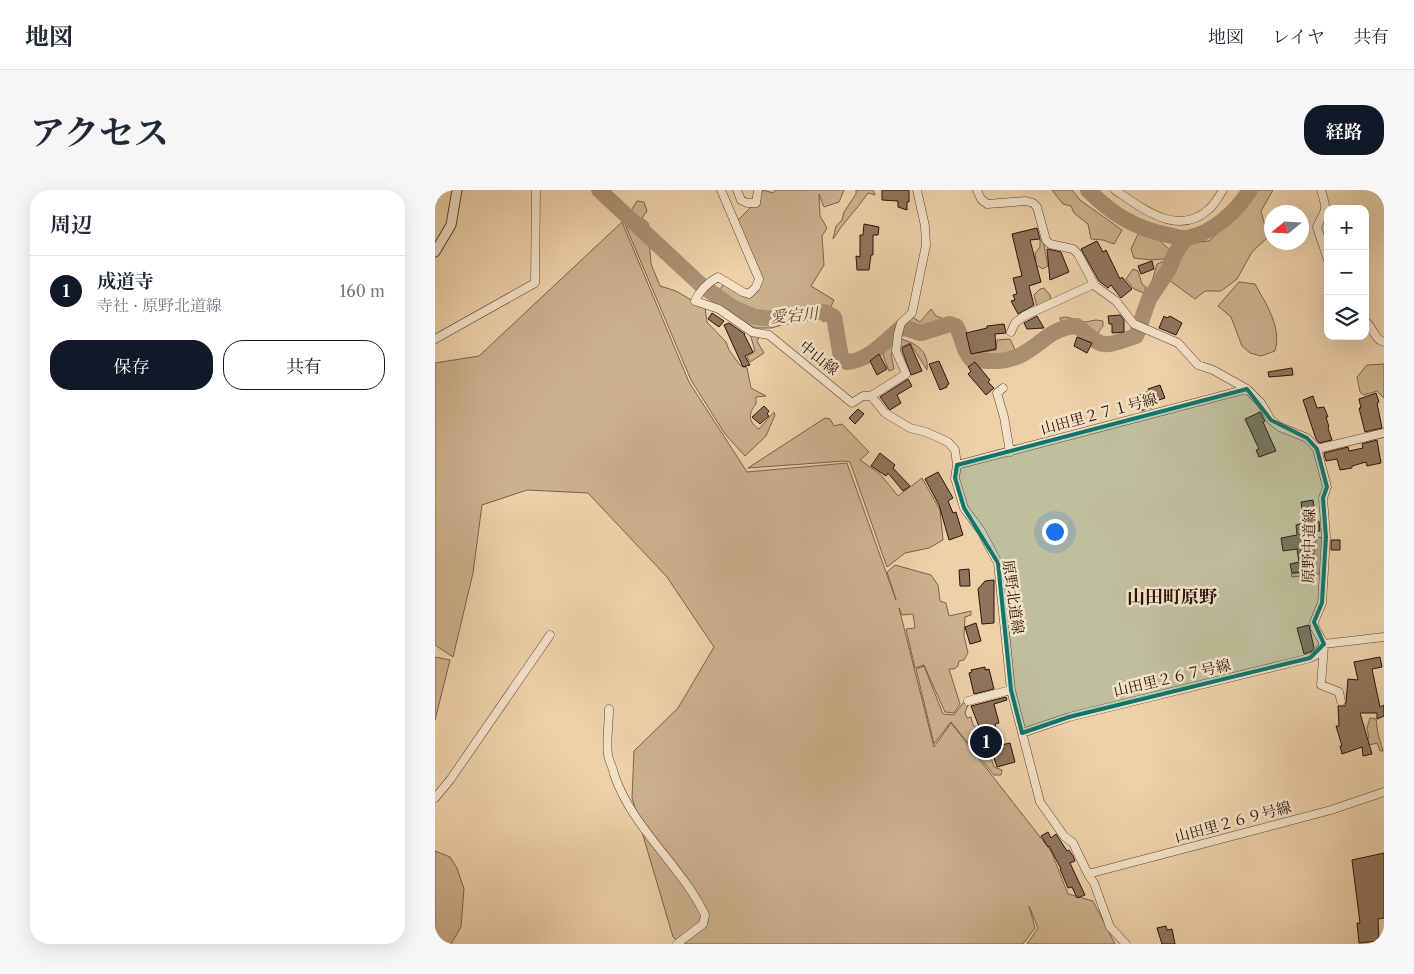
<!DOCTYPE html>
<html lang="ja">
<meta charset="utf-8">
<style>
:root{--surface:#fff;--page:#f6f6f7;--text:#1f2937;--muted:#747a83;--line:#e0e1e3;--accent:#111827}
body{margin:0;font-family:"Libre Caslon Text","Noto Serif JP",serif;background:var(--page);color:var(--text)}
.controls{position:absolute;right:15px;top:15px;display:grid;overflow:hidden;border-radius:10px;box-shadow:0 5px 20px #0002}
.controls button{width:45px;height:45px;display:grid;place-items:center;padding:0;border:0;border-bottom:1px solid var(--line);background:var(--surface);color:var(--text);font:25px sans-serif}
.compass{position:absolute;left:829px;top:15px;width:45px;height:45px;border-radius:50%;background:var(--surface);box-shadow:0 5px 20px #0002;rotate:252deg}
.you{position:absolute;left:619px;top:341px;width:18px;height:18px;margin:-12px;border:4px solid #fff;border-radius:50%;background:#1a73e8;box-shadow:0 0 0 8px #1a73e833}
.badge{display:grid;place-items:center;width:32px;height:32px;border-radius:50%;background:var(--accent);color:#fff;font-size:16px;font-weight:700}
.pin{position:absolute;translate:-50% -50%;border:2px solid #fff;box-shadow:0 1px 5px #0006}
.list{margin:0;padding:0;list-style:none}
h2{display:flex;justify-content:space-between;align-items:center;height:65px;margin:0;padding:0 20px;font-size:21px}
h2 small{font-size:16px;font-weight:400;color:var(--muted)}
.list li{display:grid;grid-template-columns:32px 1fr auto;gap:15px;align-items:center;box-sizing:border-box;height:70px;padding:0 20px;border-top:1px solid var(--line)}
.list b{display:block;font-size:19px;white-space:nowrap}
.list p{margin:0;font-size:16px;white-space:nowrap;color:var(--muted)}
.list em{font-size:16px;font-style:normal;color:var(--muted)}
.actions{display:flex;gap:10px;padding:15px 20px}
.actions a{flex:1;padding:11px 0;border:1px solid var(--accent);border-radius:20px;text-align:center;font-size:18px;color:var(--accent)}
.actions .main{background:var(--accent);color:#fff}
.icon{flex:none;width:28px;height:28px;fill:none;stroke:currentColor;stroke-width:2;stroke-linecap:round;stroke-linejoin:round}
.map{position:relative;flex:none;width:949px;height:754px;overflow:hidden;border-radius:20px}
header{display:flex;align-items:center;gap:30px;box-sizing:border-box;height:70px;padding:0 25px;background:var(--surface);border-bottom:1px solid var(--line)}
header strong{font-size:24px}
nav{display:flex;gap:28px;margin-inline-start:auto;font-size:18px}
.intro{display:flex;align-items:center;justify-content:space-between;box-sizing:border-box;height:120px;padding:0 30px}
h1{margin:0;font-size:35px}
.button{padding:12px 22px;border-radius:20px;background:var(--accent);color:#fff;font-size:18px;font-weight:700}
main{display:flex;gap:30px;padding:0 30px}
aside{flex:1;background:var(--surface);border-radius:20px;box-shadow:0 5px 20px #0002}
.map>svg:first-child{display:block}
.green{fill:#ccb18e;stroke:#7c624c}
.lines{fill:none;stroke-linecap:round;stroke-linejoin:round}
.river{stroke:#ab9073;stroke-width:16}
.building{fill:#90755c;stroke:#2b1209}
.minor-casing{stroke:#5c4231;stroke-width:9}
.tertiary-casing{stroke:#5c4231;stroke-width:11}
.minor{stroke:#f3e1c7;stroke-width:8}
.tertiary{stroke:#f3e1c7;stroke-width:9}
.marked{fill:#0f766e;fill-opacity:0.2;stroke:#0f766e;stroke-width:4;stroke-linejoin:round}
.labels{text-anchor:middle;stroke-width:5;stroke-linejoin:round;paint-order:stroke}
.street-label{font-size:15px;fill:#2b1209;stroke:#f3e1c7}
.water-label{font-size:16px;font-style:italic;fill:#5e4433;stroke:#f3e1c7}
.quarter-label{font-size:18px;font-weight:bold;fill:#2b1209;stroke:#f3e1c7}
</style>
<header>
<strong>地図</strong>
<nav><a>地図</a><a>レイヤ</a><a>共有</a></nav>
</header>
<div class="intro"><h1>アクセス</h1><a class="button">経路</a></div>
<main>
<aside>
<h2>周辺<small></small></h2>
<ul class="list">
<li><span class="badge">1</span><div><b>成道寺</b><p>寺社 · 原野北道線</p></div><em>160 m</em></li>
</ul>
<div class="actions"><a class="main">保存</a><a>共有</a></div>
</aside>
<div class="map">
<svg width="949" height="754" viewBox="0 0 949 754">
<rect width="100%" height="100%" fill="#edd1a9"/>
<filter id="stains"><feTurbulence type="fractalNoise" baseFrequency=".004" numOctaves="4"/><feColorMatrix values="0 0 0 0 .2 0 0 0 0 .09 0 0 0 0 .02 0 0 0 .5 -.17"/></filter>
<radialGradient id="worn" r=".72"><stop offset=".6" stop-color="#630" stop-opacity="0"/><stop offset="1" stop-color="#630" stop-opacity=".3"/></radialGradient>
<path class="green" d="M328 0 338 3 340 0H409L404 12 389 17 384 4 385 26 392 38 387 46 389 75 376 96 399 110 389 132 384 128 359 132 336 138H320L299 125 276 115 289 93 307 104 324 97 302 31 324 9Z
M421 0H438L440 5 433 3C422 20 408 32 398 49L401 36 407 30 409 22 421 4Z
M617 0H637L645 10 687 40 679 54 668 50 656 49 653 34 639 23 636 16 628 14Z
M821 0H838L826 21 833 47 817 62 802 89 786 101H770L760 109 734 90 752 53 774 51 810 18Z
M202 11 209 12 212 21 207 28 213 33 216 74 225 96 241 101 270 118 272 132 291 152 294 160 305 175 312 178 316 198 331 206 321 207V214C313 224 313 232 324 239L339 222 340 225 331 246 310 266 290 244 256 190 189 32Z
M187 32 254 192 312 282 412 273 461 410 452 382 460 375 496 385 503 395 505 411 511 413 514 426 536 421V425L530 427 529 446 533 463 529 470 524 471 523 476 519 479H514L525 514 519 523 510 522 489 475 480 478 471 439 480 438 478 424 467 425 464 418 499 557 516 533 616 661 633 704 658 711 680 754H592L603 738 594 716 600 738 588 754H248L238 747 197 608 199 561 243 518 279 457 232 387 153 303 92 300 47 315 38 383 18 467 0 455V173L44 166Z
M703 44 723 49 735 60 729 69 716 70 699 68 696 59Z
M605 50H608L613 76 607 79 604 76 601 78 595 72 601 70 600 63 605 57Z
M734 69C734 83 720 98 712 109L722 74Z
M698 79 703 81 707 94 711 97 709 103 699 99 691 89Z
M804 92 820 94C831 114 847 137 840 161L826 166 815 163 807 156 796 127 783 116Z
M609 98 615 105 616 111 602 117 599 105 605 99Z
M496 119 501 126 514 131 512 136C494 144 486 150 468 139L471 130 476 126 485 132Z
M631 127 650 132 661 130 668 131V136L662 144H655L644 134 627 135 625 128Z
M461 137 462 143 459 161 456 164 459 179 454 181 448 165 450 159 434 171 426 172 424 165Z
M315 144 325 146 322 151 329 163 315 172 312 167 320 161Z
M466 149C483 154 494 162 492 180L475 153 464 158Z
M575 149 581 162 586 160 582 166 578 167 575 163 568 165 567 170H553L552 174 546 173 541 163 561 160 562 150Z
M949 174V208L942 201 929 205 925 202 922 187 932 175Z
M390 228 395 229 399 236 407 234 434 262 425 270 445 284 463 306 487 288 505 320 508 350 494 358 470 363 452 377 415 272 410 271 313 278Z
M883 347 888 348 886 383 884 384 857 387 856 384 880 380 879 370 872 371 871 367 879 366 880 352Z
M0 467 15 470 0 530Z
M489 476 508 524 519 525 528 513 534 512 530 523 532 528 536 527 538 535 542 538 541 547 535 548 538 558H544L548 565 554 562 559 577 567 580 566 585H559L516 532 499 554 481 479Z
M935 528 941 529 943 544 948 561H945L942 553 930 556 929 551 934 548 932 538Z
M0 661 15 667 22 678 29 699 26 737 16 754H0Z"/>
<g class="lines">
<path class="river" d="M164 0 265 94 297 117 320 127 340 129 373 123 390 122 399 127 406 167 412 172C434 171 451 150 467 137L486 143 515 134 521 136C528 147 528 162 537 170 552 171 569 173 584 166 607 155 614 138 642 136 670 160 667 157 701 146L714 109 734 79 740 64 750 48
M653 0C677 24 699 38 733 45 739 46 746 49 752 48 778 43 801 22 815 0"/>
</g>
<path class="building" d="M447 0H474V12H472V20L463 17V11L447 10Z
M429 34 444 37 443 45H438V65H436L434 80H422L421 66 425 67V45H428Z
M602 38 605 49 595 50 606 92 594 96 599 115 583 124 576 111 580 110 578 105 582 104 578 88 587 86 577 44Z
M662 51 668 62 671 60 685 89 687 87 697 99 686 108 676 95 673 98 664 91 646 59Z
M612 59 626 62 634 82 615 90Z
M717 71 719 79 706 84 703 76Z
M277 123 289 131 284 137 273 129Z
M685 125 689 130V142L677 143V134H674L673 126Z
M602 126 609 138 592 139 589 133Z
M729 126 732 128 735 126 747 133 741 145 724 138Z
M294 133 310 144H309L318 162 310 166 315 175 308 177 289 135Z
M569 134 571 143 560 144 561 159 536 164 531 143 552 138V136Z
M642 147 657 153 652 163 639 156Z
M475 154 487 181 476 185 467 160V158Z
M444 164 452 179 442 185 435 171Z
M504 171 514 194 512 195V197L505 200 494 174Z
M540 172 555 190 553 192 559 198 551 205 533 184 536 181 533 177Z
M857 178 858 185 834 187 833 182Z
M473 189 477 196 462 205 466 213 455 220 454 219 445 207Z
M725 195 730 208 718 212 719 217 705 221 700 207 714 201 713 199Z
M941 203 944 212 942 213 947 238 930 242 924 218H926L924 209Z
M878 206 882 218 889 217 893 227H891L894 237 893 238 897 250 884 253 881 249 868 210Z
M329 216 334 221 332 224 334 226 325 234 317 227Z
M423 219 429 224 420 234 414 228Z
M825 222 830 231 828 232 841 261 824 267 821 260 824 259 810 229Z
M942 250 946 273 932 276 931 272 917 276V278L905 280 902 269 891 271 889 263 913 257 914 261 928 258 927 254Z
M445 263 460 275 458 278 475 296 468 301 453 283 451 286 436 276Z
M503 282 518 308 513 311 518 323 521 322 528 345 514 350 504 315 490 289Z
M878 310 881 331H884L885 341 876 342 879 380 857 383 855 374 864 372 862 359 848 361 846 348 862 345 861 335 869 333 866 312Z
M896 350H905V360H896Z
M534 379 535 396H525L524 380Z
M559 390V433L547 434 543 399 550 391Z
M541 433 546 451 535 454 530 437Z
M874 435 879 458 877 461 869 464 862 438Z
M945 467 947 477 937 479 945 517 949 515V526L942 529V523H925L937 564 928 566 927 557 907 564 905 556H907L901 536H904L903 516H910L911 512 913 489 923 490 919 472Z
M550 477V480L554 479 559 499 539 504 534 483 537 482 536 480Z
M571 507 572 510 559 514 564 533 560 534 566 555 575 553 580 572 562 577 557 562 549 564 546 555 539 557 536 550 543 548 541 540 545 539 536 516Z
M613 642 616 648 621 644 632 661 634 660 638 666 640 671 635 673 650 705 642 708 637 697 633 698 625 679H626L614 656 613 657 606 646Z
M949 663V728L943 729 944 751 924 753 922 733H925L917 670Z
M731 736 732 740 737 739 740 754H727L722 738Z"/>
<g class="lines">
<defs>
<path id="minor" d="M286 0 324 89 321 97 314 104 308 102 283 87C272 93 265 100 260 111L284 119 317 142 334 145 417 213 428 206H436
M302 0 306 10 312 13H321L323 0
M482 0 490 36 491 55 477 123 466 133 463 144 461 161 471 184 436 206 450 223 475 238 491 242 513 252 520 260 522 275 520 288 529 318 546 341 563 373 576 500 605 612 629 646 638 653 654 686 659 693 675 737 691 754
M542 0 546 9 552 14 591 11 598 13 602 17 611 50 615 54 638 59 643 64 660 96 681 111 699 134 743 153 763 175 778 180 812 199 826 213 836 230 845 237 872 248 882 259 892 297 888 308 891 347 887 413 879 432 880 438 889 454 949 447
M680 0C707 18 743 48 774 19 780 14 784 6 788 0
M886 0C893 23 891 17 882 37L893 70
M930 131C939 137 938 149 949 152
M576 142 580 133 589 126 659 94
M0 149 100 93 101 0
M568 198 562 203 569 227 575 262
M882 259 949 243
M522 275 812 199
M889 456 886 495 904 502 906 511
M533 511 576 500
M174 519C174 534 171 551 173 565 174 571 178 578 179 584 197 638 246 675 270 725L268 734 242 754
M587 543 634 527 875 468 881 465 889 454
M0 608 15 590 115 445
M653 684 896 620 949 602"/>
<path id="tertiary" d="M0 62 16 35 22 0"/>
</defs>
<use href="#minor" class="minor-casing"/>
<use href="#tertiary" class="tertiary-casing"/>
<use href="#minor" class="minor"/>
<use href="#tertiary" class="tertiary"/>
</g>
<path class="marked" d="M812 199 836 230 872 248 882 259 892 297 888 308 891 347 887 413 879 432 889 454 875 468 634 527 587 543 576 500 563 373 529 318 520 288 522 275Z"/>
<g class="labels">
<g class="street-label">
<text transform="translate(384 168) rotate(39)" y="5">中山線</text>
<text transform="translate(664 224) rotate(-15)" y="5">山田里２７１号線</text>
<text transform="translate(874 356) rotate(-89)" y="5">原野中道線</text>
<text transform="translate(578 407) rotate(82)" y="5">原野北道線</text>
<text transform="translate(737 488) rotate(-13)" y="5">山田里２６７号線</text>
<text transform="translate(798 632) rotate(-15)" y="5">山田里２６９号線</text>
</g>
<g class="water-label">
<text transform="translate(359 125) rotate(-5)" y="6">愛宕川</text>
</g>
<g class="quarter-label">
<text x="737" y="413">山田町原野</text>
</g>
</g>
<rect width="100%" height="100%" filter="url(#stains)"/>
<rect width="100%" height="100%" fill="url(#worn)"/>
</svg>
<div class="controls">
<button>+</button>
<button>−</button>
<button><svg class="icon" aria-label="layers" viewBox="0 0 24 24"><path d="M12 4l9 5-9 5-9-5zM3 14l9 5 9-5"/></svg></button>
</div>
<svg class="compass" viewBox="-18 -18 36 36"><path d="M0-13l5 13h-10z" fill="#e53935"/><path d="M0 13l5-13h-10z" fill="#747a83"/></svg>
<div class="you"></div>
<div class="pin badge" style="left:551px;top:552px">1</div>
</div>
</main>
